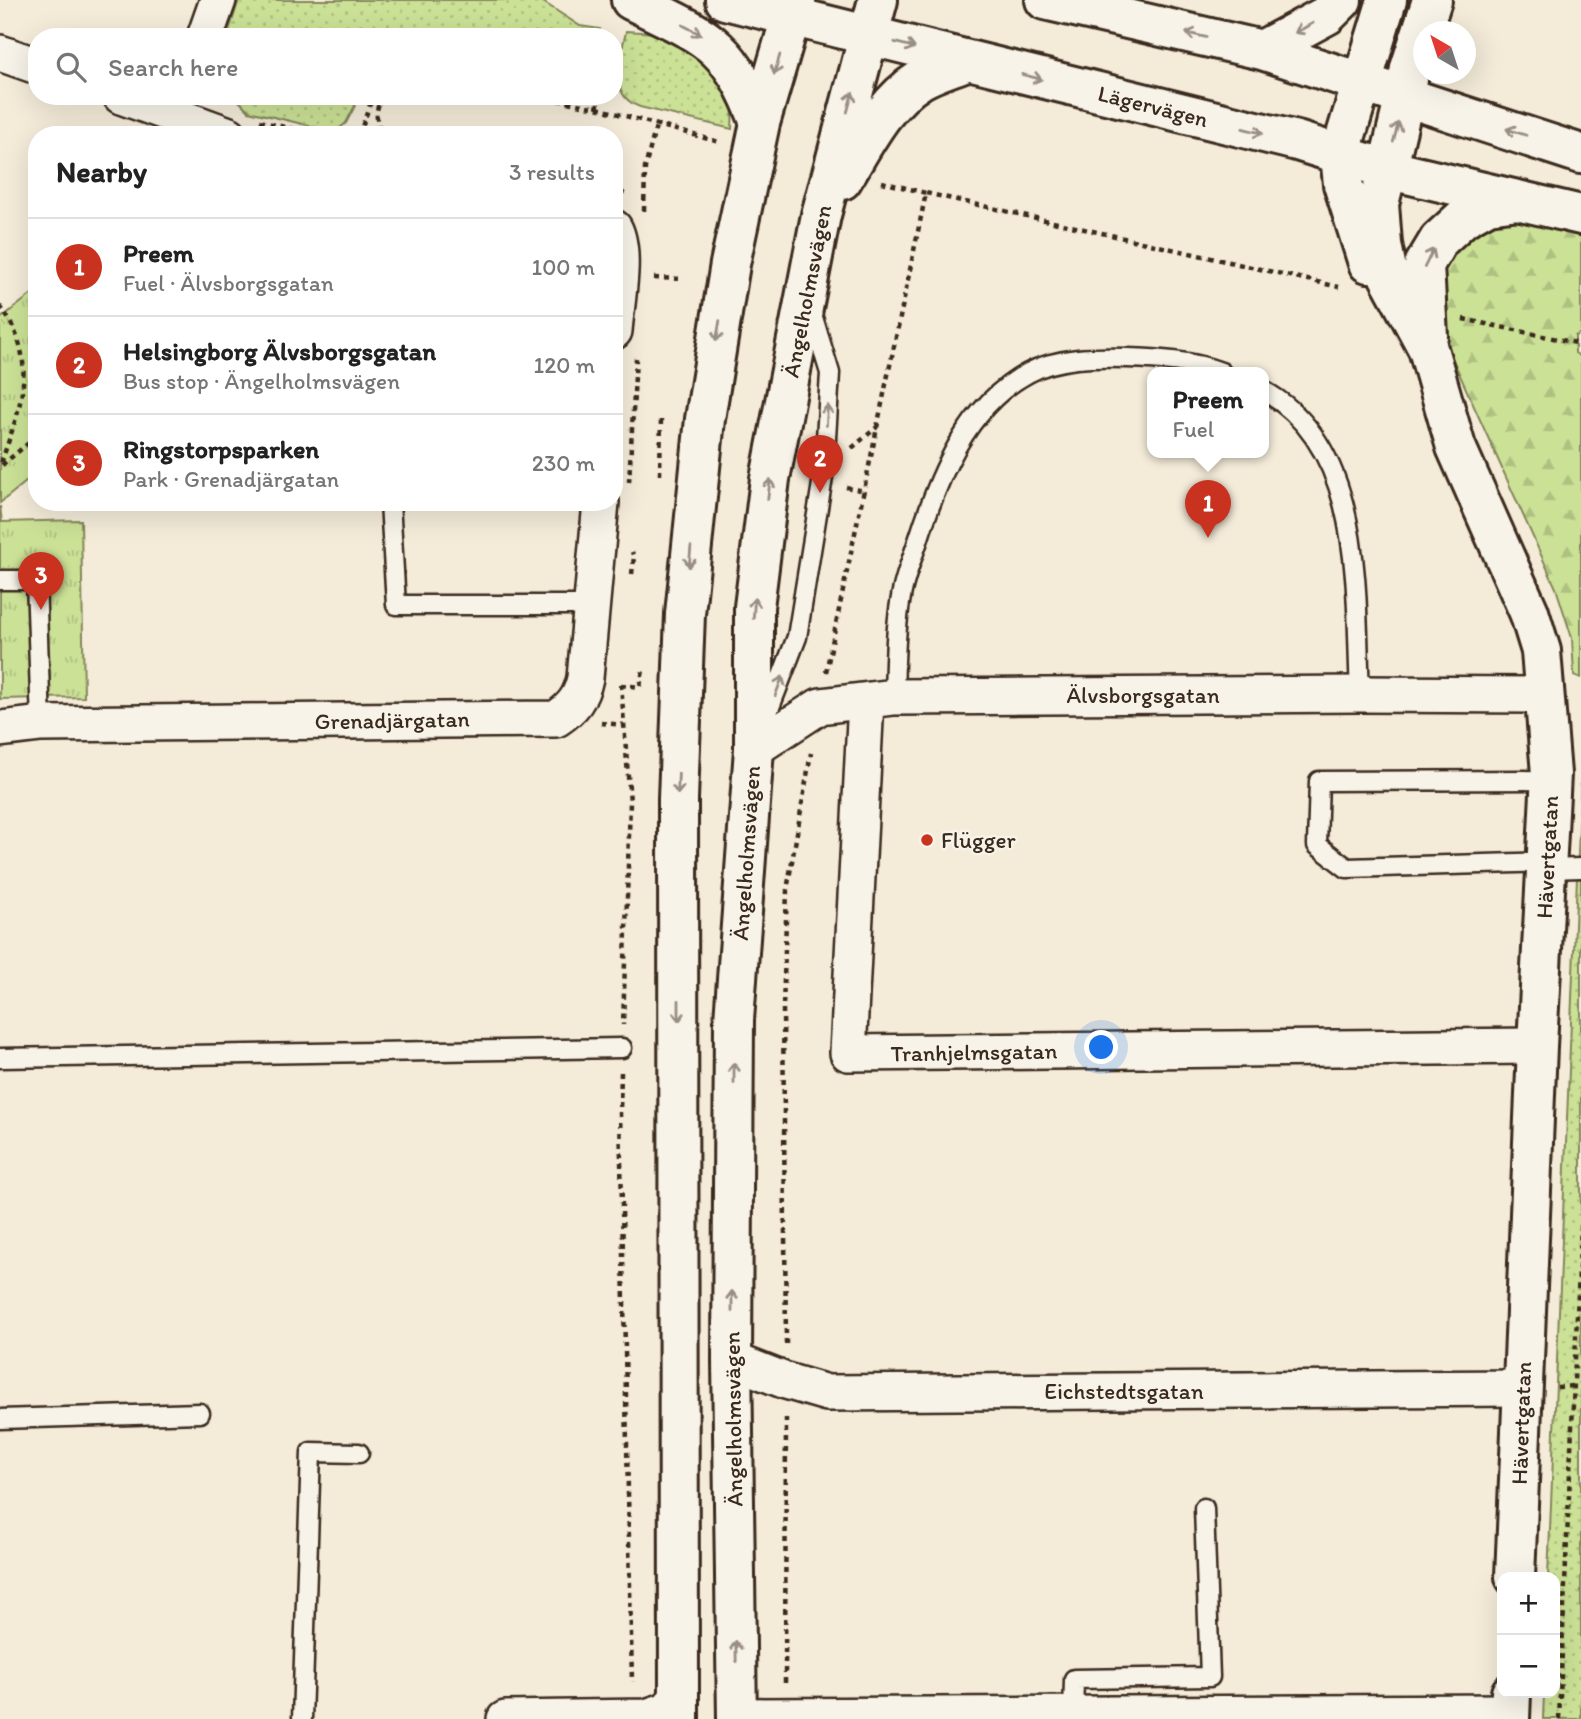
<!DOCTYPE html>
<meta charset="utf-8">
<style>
:root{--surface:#fff;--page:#f2f2f2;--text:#222;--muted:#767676;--line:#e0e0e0;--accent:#c8321e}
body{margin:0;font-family:Itim,sans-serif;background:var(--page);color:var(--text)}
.controls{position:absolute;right:21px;bottom:21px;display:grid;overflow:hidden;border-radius:14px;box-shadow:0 7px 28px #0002}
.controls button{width:63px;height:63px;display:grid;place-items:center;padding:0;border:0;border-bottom:2px solid var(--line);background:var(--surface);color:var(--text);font:35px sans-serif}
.compass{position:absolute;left:1413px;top:21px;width:63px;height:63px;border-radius:50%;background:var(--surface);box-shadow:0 7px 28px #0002;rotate:321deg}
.you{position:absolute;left:1102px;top:1048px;width:24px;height:24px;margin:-18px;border:5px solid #fff;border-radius:50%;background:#1a73e8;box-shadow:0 0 0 10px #1a73e833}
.badge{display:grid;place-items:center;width:46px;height:46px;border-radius:50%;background:var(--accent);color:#fff;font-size:23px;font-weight:700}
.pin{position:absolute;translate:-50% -58px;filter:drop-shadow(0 2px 4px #0008)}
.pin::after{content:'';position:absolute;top:37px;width:24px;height:21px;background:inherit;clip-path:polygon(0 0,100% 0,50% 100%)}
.popup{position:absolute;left:1147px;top:367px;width:122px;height:91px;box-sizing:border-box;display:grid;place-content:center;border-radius:14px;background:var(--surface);filter:drop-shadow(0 2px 5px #0005);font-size:23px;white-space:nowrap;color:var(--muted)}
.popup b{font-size:26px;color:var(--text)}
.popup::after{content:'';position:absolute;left:50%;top:100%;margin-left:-14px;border:14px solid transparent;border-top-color:var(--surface)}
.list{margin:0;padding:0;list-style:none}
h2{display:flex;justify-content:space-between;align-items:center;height:91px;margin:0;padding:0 28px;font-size:30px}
h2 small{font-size:23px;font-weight:400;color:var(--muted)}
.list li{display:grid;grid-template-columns:46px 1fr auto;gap:21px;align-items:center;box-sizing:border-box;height:98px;padding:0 28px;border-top:2px solid var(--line)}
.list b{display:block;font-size:26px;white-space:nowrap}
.list p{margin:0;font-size:23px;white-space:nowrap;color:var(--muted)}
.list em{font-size:23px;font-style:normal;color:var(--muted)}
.icon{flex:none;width:38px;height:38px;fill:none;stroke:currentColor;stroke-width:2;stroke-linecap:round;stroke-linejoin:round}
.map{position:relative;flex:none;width:1581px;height:1719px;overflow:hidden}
.search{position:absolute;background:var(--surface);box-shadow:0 7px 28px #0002;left:28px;top:28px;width:595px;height:77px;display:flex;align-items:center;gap:18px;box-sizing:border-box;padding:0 24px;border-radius:28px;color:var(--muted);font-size:26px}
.panel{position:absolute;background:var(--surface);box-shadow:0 7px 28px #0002;left:28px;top:126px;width:595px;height:385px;border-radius:28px}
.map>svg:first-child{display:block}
.grass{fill:url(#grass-dots);stroke:#83865a;stroke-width:2}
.forest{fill:url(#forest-firs);stroke:#83865a;stroke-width:2}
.park{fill:url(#park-tufts);stroke:#83865a;stroke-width:2}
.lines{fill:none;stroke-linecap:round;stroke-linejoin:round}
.lane-casing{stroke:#3b2a1e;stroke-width:23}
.street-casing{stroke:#3b2a1e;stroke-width:40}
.secondary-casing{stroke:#3b2a1e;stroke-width:44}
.path{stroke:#3b2a1e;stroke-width:4.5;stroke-dasharray:5 5;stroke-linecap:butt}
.lane{stroke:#f7f3e8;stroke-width:18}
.street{stroke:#f7f3e8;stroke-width:35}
.secondary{stroke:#f7f3e8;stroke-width:38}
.oneway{stroke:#998e83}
.poi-dot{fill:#c8321e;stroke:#f7f3e8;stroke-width:2.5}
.labels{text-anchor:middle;stroke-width:5;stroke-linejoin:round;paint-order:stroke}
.street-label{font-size:23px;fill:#3b2a1e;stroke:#f7f3e8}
.poi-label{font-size:23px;fill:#3b2a1e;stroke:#f7f3e8;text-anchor:start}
</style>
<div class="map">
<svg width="1581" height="1719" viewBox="0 0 1581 1719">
<defs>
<pattern id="grass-dots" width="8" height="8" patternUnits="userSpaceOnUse" patternTransform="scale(1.75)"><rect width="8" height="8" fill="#cbe196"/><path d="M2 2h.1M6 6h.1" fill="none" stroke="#afc181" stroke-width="1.8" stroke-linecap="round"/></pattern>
<pattern id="forest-firs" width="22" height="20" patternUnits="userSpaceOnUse" patternTransform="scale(1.75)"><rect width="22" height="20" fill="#cbe196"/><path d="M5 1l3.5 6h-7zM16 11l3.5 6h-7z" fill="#afc181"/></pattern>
<pattern id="park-tufts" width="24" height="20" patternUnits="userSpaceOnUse" patternTransform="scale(1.75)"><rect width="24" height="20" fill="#cbe196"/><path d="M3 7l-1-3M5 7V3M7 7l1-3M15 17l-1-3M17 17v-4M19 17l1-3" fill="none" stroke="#afc181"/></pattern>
</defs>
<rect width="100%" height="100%" fill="#f4ebd9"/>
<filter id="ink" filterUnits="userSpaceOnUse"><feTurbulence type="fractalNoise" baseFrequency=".0143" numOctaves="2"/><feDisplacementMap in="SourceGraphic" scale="14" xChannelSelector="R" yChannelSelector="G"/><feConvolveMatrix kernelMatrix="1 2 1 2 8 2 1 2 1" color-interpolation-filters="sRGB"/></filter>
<g filter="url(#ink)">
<path class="grass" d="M239 0H540L580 26 600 29 598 37H227Z
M626 31 656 33 708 56 733 105 732 129 640 107C606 95 621 58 626 31Z
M234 96H360L346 123 335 132 249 111Z
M1581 781V1719H1543L1544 1693H1555V1577H1548Z"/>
<path class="forest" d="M1497 221 1527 222 1581 233V333L1575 336V353L1581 357V678L1574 675 1572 638 1556 588 1444 340 1441 265 1462 240Z"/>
<path class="park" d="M37 290V473L0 503V319Z
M0 506 2 522 81 520 84 697 0 699Z"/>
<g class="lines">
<defs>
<path id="lane" d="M1264 391C1366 447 1355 595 1360 694
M390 502 396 605H592
M0 580H36L41 724
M894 697C895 664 895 630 901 597 904 578 912 559 918 541 938 478 966 406 1028 373 1057 357 1095 357 1127 358 1158 359 1192 361 1221 372
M765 720 797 637 824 471 830 373 811 311
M1547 862 1347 868 1317 845 1319 781 1551 780
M1547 869 1581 868
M0 1058 622 1048
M0 1419 200 1413
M1073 1714 1074 1679 1210 1677 1204 1508
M302 1719 311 1452 359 1453"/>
<path id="street" d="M205 37 218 0
M0 53 37 66
M121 96 229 135
M614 228C627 252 616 304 614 331
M866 701 848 1053 1537 1046
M0 729 41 724 556 719C573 708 581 697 585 678L601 502
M754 749 820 706 894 697 1360 694 1545 695
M732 1360 786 1381 827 1393 1522 1388
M737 1716 1510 1712
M505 1719 646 1717 667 1710 679 1696"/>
<path id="secondary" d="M631 0C706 37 729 41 760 123
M725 0 1297 141 1386 169 1581 215
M1045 0 1262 50 1581 154
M1432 0 1410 68 1405 96 1379 204 1382 244 1388 275 1428 349 1456 447 1529 612 1541 651 1551 774 1537 1046 1515 1577
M1262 50 1327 15 1342 0
M842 180C864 145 883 103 920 80 934 72 951 67 966 61
M1368 263 1343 184 1340 155 1387 0
M1428 336 1424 265 1439 240 1463 218 1488 204 1518 200
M679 1719 678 799 685 614 705 419 730 264 760 123 796 0
M737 1719 732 1360 734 1020 754 749V607L770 479 821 215 878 0
M1510 1719 1511 1693"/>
</defs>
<use href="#lane" class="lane-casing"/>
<use href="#street" class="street-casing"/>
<use href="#secondary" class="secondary-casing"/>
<path class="path" d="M383 96C374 110 375 121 384 135
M538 96 597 108 719 142
M597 108 600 96
M260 121 317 135
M359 135 373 96
M614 184 624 194
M926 193 1339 287
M644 211 645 168 656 126
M654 278 683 279
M0 306C41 362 20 407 0 466
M1463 319 1581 344
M852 448 877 427
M2 465 37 436
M660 475 661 419
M629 482 636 358
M846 487 864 491
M632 574 634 557 632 552
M826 672 926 193 882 182
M621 684 630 802 623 1025
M621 685 640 687 643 670
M601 723 624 725
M621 1072 620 1112 632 1682
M786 1344 783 1008 787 890 811 753
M1557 1387 1574 1386
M785 1683 786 1415
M1559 1719 1581 1225"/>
<use href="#lane" class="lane"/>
<use href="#street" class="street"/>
<use href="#secondary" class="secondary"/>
</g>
<defs><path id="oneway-shaft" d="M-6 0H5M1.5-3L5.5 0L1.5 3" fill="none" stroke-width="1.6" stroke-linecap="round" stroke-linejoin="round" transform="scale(1.75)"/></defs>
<g class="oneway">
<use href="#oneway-shaft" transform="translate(1304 28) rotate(151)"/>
<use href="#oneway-shaft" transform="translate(692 30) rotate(28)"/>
<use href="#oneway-shaft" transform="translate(1196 35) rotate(-167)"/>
<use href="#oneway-shaft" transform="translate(905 45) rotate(15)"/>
<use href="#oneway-shaft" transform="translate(777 65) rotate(106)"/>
<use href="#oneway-shaft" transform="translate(1032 77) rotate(14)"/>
<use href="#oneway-shaft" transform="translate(850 102) rotate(-75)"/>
<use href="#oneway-shaft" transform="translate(1253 131) rotate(14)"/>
<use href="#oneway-shaft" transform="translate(1396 132) rotate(-75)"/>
<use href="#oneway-shaft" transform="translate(1516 132) rotate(-162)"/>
<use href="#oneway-shaft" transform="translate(1429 258) rotate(-64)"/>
<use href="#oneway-shaft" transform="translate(718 331) rotate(100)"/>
<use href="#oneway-shaft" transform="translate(827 415) rotate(-87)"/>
<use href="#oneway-shaft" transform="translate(769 489) rotate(-83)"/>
<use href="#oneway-shaft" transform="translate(690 557) rotate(95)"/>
<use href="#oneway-shaft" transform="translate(754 608) rotate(-86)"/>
<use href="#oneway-shaft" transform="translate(779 686) rotate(-69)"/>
<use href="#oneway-shaft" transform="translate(678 784) rotate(92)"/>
<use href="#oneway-shaft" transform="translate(679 1011) rotate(90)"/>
<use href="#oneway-shaft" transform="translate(734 1073) rotate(-90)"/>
<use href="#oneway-shaft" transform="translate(732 1301) rotate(-90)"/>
<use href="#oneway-shaft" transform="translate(736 1651) rotate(-91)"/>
</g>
</g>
<circle class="poi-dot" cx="927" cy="840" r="7"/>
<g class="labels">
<g class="street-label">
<text transform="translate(1153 106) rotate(14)" y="8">Lägervägen</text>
<text transform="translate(807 291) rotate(-79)" y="8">Ängelholmsvägen</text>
<text x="1143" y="703">Älvsborgsgatan</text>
<text transform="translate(392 720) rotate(-1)" y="8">Grenadjärgatan</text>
<text transform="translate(746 853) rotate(-86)" y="8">Ängelholmsvägen</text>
<text transform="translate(1547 857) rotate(-87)" y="8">Hävertgatan</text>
<text transform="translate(974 1052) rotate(-1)" y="8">Tranhjelmsgatan</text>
<text x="1124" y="1399">Eichstedtsgatan</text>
<text transform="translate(733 1419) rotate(-91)" y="8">Ängelholmsvägen</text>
<text transform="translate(1521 1423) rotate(-88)" y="8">Hävertgatan</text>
</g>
<g class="poi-label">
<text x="941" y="848">Flügger</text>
</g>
</g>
</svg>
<div class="controls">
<button>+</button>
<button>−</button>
</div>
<svg class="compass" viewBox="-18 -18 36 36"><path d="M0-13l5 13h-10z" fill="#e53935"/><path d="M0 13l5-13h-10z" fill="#767676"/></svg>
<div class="you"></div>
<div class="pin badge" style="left:1208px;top:538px">1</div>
<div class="popup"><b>Preem</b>Fuel</div>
<div class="pin badge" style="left:820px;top:493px">2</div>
<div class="pin badge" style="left:41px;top:610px">3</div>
<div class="search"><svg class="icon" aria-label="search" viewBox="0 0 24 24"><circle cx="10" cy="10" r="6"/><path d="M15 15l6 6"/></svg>Search here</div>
<section class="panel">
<h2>Nearby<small>3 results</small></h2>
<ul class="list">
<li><span class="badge">1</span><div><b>Preem</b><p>Fuel · Älvsborgsgatan</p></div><em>100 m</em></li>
<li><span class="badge">2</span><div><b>Helsingborg Älvsborgsgatan</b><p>Bus stop · Ängelholmsvägen</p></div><em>120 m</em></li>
<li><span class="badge">3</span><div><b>Ringstorpsparken</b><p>Park · Grenadjärgatan</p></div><em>230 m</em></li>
</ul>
</section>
</div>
